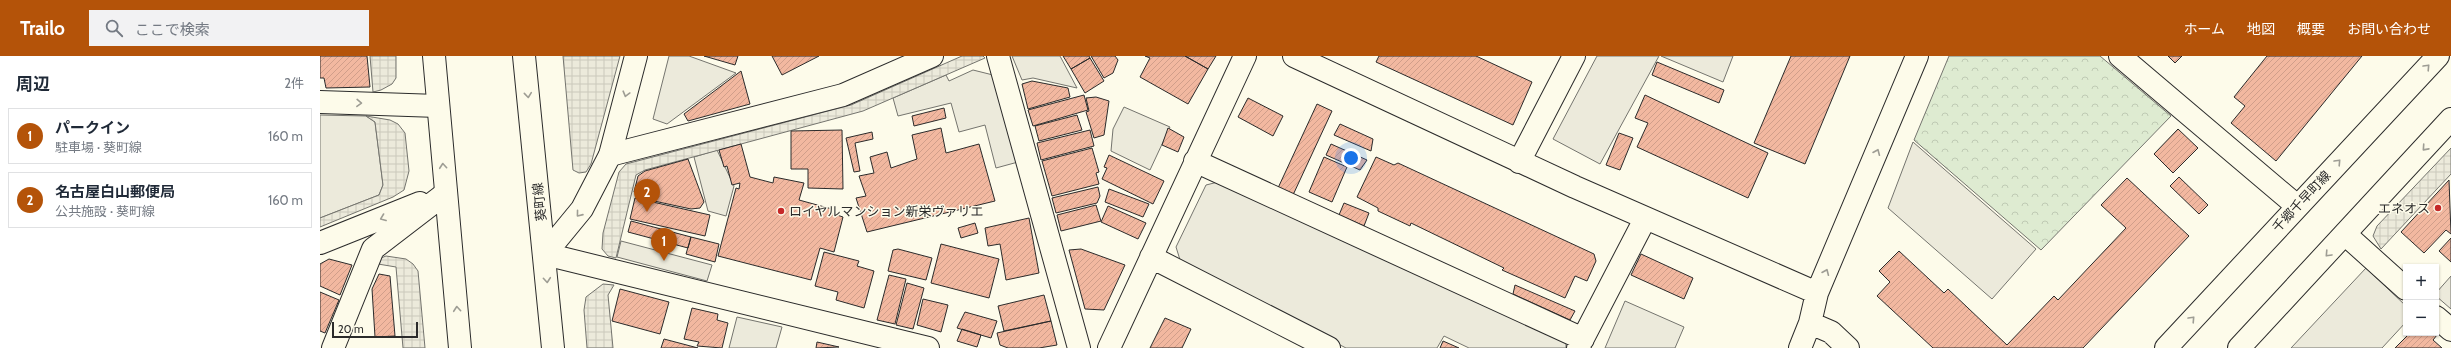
<!DOCTYPE html>
<html lang="ja">
<meta charset="utf-8">
<style>
:root{--surface:#fff;--page:#f2f2f3;--text:#1f2937;--muted:#747a83;--line:#e0e1e3;--accent:#b45309}
body{margin:0;font-family:Cabin,"Noto Sans JP",sans-serif;background:var(--page);color:var(--text)}
.controls{position:absolute;right:12px;bottom:12px;display:grid;overflow:hidden;border-radius:0px;box-shadow:0 1px 3px #0004}
.controls button{width:36px;height:36px;display:grid;place-items:center;padding:0;border:0;border-bottom:1px solid var(--line);background:var(--surface);color:var(--text);font:20px sans-serif}
.scale{position:absolute;left:12px;bottom:10px;width:86px;box-sizing:border-box;padding-left:4px;border:2px solid #2b2b2b;border-top:0;font-size:11px;line-height:14px;white-space:nowrap;color:#2b2b2b;-webkit-text-stroke:3px #fdfbea;paint-order:stroke}
.you{position:absolute;left:1031px;top:102px;width:14px;height:14px;margin:-10px;border:3px solid #fff;border-radius:50%;background:#1a73e8;box-shadow:0 0 0 6px #1a73e833}
.badge{display:grid;place-items:center;width:26px;height:26px;border-radius:50%;background:var(--accent);color:#fff;font-size:13px;font-weight:700}
.pin{position:absolute;translate:-50% -33px;filter:drop-shadow(0 1px 2px #0008)}
.pin::after{content:'';position:absolute;top:21px;width:14px;height:12px;background:inherit;clip-path:polygon(0 0,100% 0,50% 100%)}
.list{margin:0;padding:0;list-style:none}
h2{display:flex;justify-content:space-between;align-items:center;height:52px;margin:0;padding:0 16px;font-size:17px}
h2 small{font-size:13px;font-weight:400;color:var(--muted)}
.list li{display:grid;grid-template-columns:26px 1fr auto;gap:12px;align-items:center;box-sizing:border-box;height:56px;margin:0 8px 8px;padding:0 8px;border:1px solid var(--line);border-radius:0px}
.list b{display:block;font-size:15px;white-space:nowrap}
.list p{margin:0;font-size:13px;white-space:nowrap;color:var(--muted)}
.list em{font-size:13px;font-style:normal;color:var(--muted)}
.icon{flex:none;width:22px;height:22px;fill:none;stroke:currentColor;stroke-width:2;stroke-linecap:round;stroke-linejoin:round}
.map{position:relative;flex:none;width:2131px;height:292px;overflow:hidden}
header{display:flex;align-items:center;gap:24px;box-sizing:border-box;height:56px;padding:0 20px;background:var(--accent);color:#fff}
header strong{font-size:19px}
nav{display:flex;gap:22px;margin-inline-start:auto;font-size:14px}
.search{width:280px;height:36px;background:var(--page);display:flex;align-items:center;gap:10px;box-sizing:border-box;padding:0 14px;border-radius:0px;color:var(--muted);font-size:15px}
main{display:flex}
aside{flex:1;background:var(--surface)}
.map>svg:first-child{display:block}
.park{fill:url(#park-crowns);stroke:#74746e}
.parking{fill:#eceadb;stroke:#74746e}
.plaza{fill:url(#plaza-grid);stroke:#74746e}
.building{fill:url(#building-hatch);stroke:#2b2b2b}
.lines{fill:none;stroke-linecap:round;stroke-linejoin:round}
.minor-casing{stroke:#2b2b2b;stroke-width:24}
.tertiary-casing{stroke:#2b2b2b;stroke-width:24}
.minor{stroke:#fdfbea;stroke-width:22}
.tertiary{stroke:#fdfbea;stroke-width:22}
.oneway{stroke:#9e9d94}
.poi-dot{fill:#c62828;stroke:#fdfbea;stroke-width:1.5}
.labels{text-anchor:middle;stroke-width:3;stroke-linejoin:round;paint-order:stroke}
.street-label{font-size:13px;fill:#2b2b2b;stroke:#fdfbea}
.poi-label{font-size:13px;fill:#2b2b2b;stroke:#fdfbea;text-anchor:end}
</style>
<header>
<strong>Trailo</strong>
<div class="search"><svg class="icon" aria-label="search" viewBox="0 0 24 24"><circle cx="10" cy="10" r="6"/><path d="M15 15l6 6"/></svg>ここで検索</div>
<nav><a>ホーム</a><a>地図</a><a>概要</a><a>お問い合わせ</a></nav>
</header>
<main>
<aside>
<h2>周辺<small>2件</small></h2>
<ul class="list">
<li><span class="badge">1</span><div><b>パークイン</b><p>駐車場 · 葵町線</p></div><em>160 m</em></li>
<li><span class="badge">2</span><div><b>名古屋白山郵便局</b><p>公共施設 · 葵町線</p></div><em>160 m</em></li>
</ul>
</aside>
<div class="map">
<svg width="2131" height="292" viewBox="0 0 2131 292">
<defs>
<pattern id="park-crowns" width="20" height="18" patternUnits="userSpaceOnUse"><rect width="20" height="18" fill="#deebd1"/><path d="M2 6a3 3 0 1 1 6 0M12 15a3 3 0 1 1 6 0" fill="none" stroke="#bfcab4"/></pattern>
<pattern id="plaza-grid" width="8" height="8" patternUnits="userSpaceOnUse"><rect width="8" height="8" fill="#eceadb"/><path d="M0 4h8M4 0v8" fill="none" stroke="#cbc9bc"/></pattern>
<pattern id="building-hatch" width="6" height="6" patternUnits="userSpaceOnUse"><rect width="6" height="6" fill="#f2b8a0"/><path d="M-1 1l2-2M0 6l6-6M5 7l2-2" fill="none" stroke="#d09e8a"/></pattern>
</defs>
<rect width="100%" height="100%" fill="#fdfbea"/>
<path class="park" d="M1629 0H1780L1851 60 1721 194 1594 84Z"/>
<path class="parking" d="M349 0H369L416 17 347 68 333 63Z
M692 0H740L757 32 713 22 702 24Z
M1277 0H1339L1280 108 1233 83Z
M1341 0H1413L1403 26Z
M653 14 673 19 698 106 676 112 665 69 639 76 631 47 578 60 573 42 626 19 629 25Z
M804 51 850 71 830 114 791 95 793 73Z
M0 59 46 60 55 66 63 129 59 139 0 162Z
M1593 86 1716 193 1672 243 1568 152Z
M397 94 414 130 406 160 388 155 374 101Z
M898 126 1246 285V292H1149L1124 280 1117 292H1026L861 207 856 191 886 129Z
M301 185 392 209 387 225 297 201Z
M2046 212 2086 250V266L2062 292H1971Z
M2131 220V253L2116 240V237Z
M1305 245 1364 271 1355 292H1285Z
M417 261 462 271 456 292H409Z"/>
<path class="plaza" d="M50 0H76V22L72 28 61 34 53 36Z
M243 0H300L271 108 266 116 259 117 253 114Z
M642 0H663L665 2 543 55 325 114 316 119 296 202 288 200 282 193 283 177 299 116 306 108 531 49Z
M46 60 70 64 78 68 85 77 89 115 84 134 73 141 0 171V162L59 139 63 129 55 66Z
M2131 92V118L2061 193 2053 180 2057 170Z
M66 200 86 203 93 208 98 215 105 292H83L76 211 58 208 61 202Z
M283 228 294 229 288 239 293 292H267L264 254 266 241Z"/>
<path class="building" d="M0 0H47L50 31 6 32 4 22H0Z
M384 0H418L415 9Z
M452 0H499L462 19Z
M743 0H769L770 2 751 13Z
M771 0H795L798 4 793 17 784 22Z
M825 0H865L888 13 868 48 820 21 830 2Z
M865 0H896L888 13Z
M1059 0H1156L1212 26 1193 69 1056 6Z
M1471 0H1530L1485 108 1434 87Z
M1848 0H1862L1855 7Z
M1947 0H2042L1956 105 1911 67 1925 50 1914 41Z
M770 2 784 25 765 37 751 13Z
M1337 6 1404 34 1399 47 1332 19Z
M421 15 430 48 368 65 364 58Z
M712 25 748 32 750 41 708 53 702 28Z
M764 39 768 54 713 70 708 54Z
M1325 39 1448 97 1428 142 1317 91 1328 67 1315 62Z
M776 41 789 45 784 79 774 82 766 56 769 55 766 42Z
M928 42 963 60 953 80 918 61Z
M997 48 1012 55 973 139 958 132Z
M624 52 626 62 594 70 592 60Z
M757 59 762 74 719 85 715 70Z
M1020 68 1053 83 1051 95 1014 79Z
M621 72 626 97 659 88 675 145 547 176 536 142 546 140 539 120 554 117 550 101 567 96 571 112 597 103 592 79Z
M848 72 864 81 858 96 842 89Z
M1858 73 1878 92 1853 117 1834 98Z
M522 74 523 133 488 132V113H471V75Z
M770 74 774 90 721 104 717 87Z
M552 76 553 83 535 87 540 115 534 116 526 82Z
M1299 77 1313 82 1300 114 1286 109Z
M421 88 430 121 453 127 454 121 484 127 479 144 512 153 511 157 523 161 514 196 500 192 491 224 398 200 416 132 419 133 420 127 412 129 407 110 404 111 399 94Z
M1011 88 1047 104 1040 114 1006 99Z
M772 92 779 116 776 117 779 128 732 140 722 105Z
M789 99 844 125 833 148 782 123 787 112 784 111Z
M1004 101 1027 111 1012 146 989 136Z
M1056 101 1074 109 1078 107 1274 198 1276 205 1267 225 1255 220 1245 242 1182 214 1184 212 1091 167 1090 170 1058 155V152L1037 141Z
M368 103 384 146 380 152 371 153 320 142V137L314 136 318 120 325 115Z
M1859 121 1888 149 1879 158 1850 130Z
M1807 122 1869 180 1763 292H1613L1557 240 1570 226 1559 215 1579 195 1624 237 1628 233 1687 289 1734 240 1738 244 1806 172 1781 149Z
M2129 124 2131 178 2126 174 2104 197 2081 176Z
M778 131 780 140 777 147 736 157 732 142Z
M789 133 829 148 823 161 785 146Z
M315 142 390 159 385 180 310 163Z
M1024 147 1049 157 1044 170 1019 159Z
M776 149 781 165 741 175 737 159Z
M788 150 826 167 818 183 781 166Z
M709 162 719 217 686 224 680 188 668 190 665 172Z
M311 165 371 181 368 192 308 176Z
M655 167 658 177 641 182 638 172Z
M371 181 399 188 395 206 366 198Z
M2131 182V206L2119 195Z
M621 188 679 203 669 242 611 227Z
M578 193 612 202 606 224 568 215 573 194Z
M761 193 805 209 784 254 765 253 749 194Z
M504 196 539 205 537 210 554 215 544 252 516 244 518 236 495 230Z
M1321 198 1373 222 1364 243 1311 219Z
M9 203 32 209 20 239 0 230V208Z
M59 218 70 220 75 280 55 281 52 233Z
M569 219 586 223 575 268 557 264Z
M587 227 604 232 593 273 576 269Z
M1195 229 1255 255 1250 264 1193 238Z
M300 233 349 246 340 278 292 265Z
M0 236 19 244 5 277 0 275Z
M724 239 731 265 684 275 678 250Z
M603 243 628 249 621 276 597 269Z
M372 252 398 258 397 264 408 267 402 292 377 290 379 286 364 283Z
M645 256 677 265 671 282 637 272Z
M845 262 871 273 862 292H830Z
M731 265 737 289 719 292H688L680 289 677 277Z
M642 273 661 279 657 291 637 285Z
M2090 277H2115L2117 279 2113 284 2122 292H2075Z
M344 283 378 292H341Z
M1123 285 1139 292H1120Z
M497 286 519 291 496 292Z"/>
<g class="lines">
<defs>
<path id="minor" d="M678 0 759 292
M974 0 1255 131 1497 237
M1800 0 1977 150
M0 46 118 50
M290 99 523 39 612 0
M875 105 1263 283
M1199 106 1254 0
M2026 179 2086 233
M0 187 100 147
M225 198 608 292
M831 201 1009 292
M2116 261 2131 274
M1490 267 1511 276 1528 292
M13 292 53 193 126 137
M789 292 925 0
M1258 292 1325 163
M1480 292 1490 267 1497 237 1597 0"/>
<path id="tertiary" d="M114 0 140 292
M204 0 233 292
M225 198 262 153 290 99 316 0
M1846 292 2118 0
M1919 292 2131 63"/>
</defs>
<use href="#minor" class="minor-casing"/>
<use href="#tertiary" class="tertiary-casing"/>
<use href="#minor" class="minor"/>
<use href="#tertiary" class="tertiary"/>
</g>
<defs><path id="oneway-chevron" d="M-2-3.5L2.5 0L-2 3.5" fill="none" stroke-width="1.6" stroke-linecap="round" stroke-linejoin="round"/></defs>
<g class="oneway">
<use href="#oneway-chevron" transform="translate(2107 11) rotate(-47)"/>
<use href="#oneway-chevron" transform="translate(306 38) rotate(105)"/>
<use href="#oneway-chevron" transform="translate(208 39) rotate(84)"/>
<use href="#oneway-chevron" transform="translate(39 47) rotate(2)"/>
<use href="#oneway-chevron" transform="translate(2105 92) rotate(132)"/>
<use href="#oneway-chevron" transform="translate(1557 96) rotate(-67)"/>
<use href="#oneway-chevron" transform="translate(2018 106) rotate(-47)"/>
<use href="#oneway-chevron" transform="translate(123 110) rotate(-95)"/>
<use href="#oneway-chevron" transform="translate(259 158) rotate(129)"/>
<use href="#oneway-chevron" transform="translate(63 162) rotate(159)"/>
<use href="#oneway-chevron" transform="translate(2008 198) rotate(133)"/>
<use href="#oneway-chevron" transform="translate(1506 216) rotate(-67)"/>
<use href="#oneway-chevron" transform="translate(227 224) rotate(85)"/>
<use href="#oneway-chevron" transform="translate(137 253) rotate(-95)"/>
<use href="#oneway-chevron" transform="translate(1872 263) rotate(-47)"/>
</g>
<g class="poi-dot">
<circle cx="2118" cy="152" r="4"/>
<circle cx="461" cy="155" r="4"/>
</g>
<g class="labels">
<g class="street-label">
<text transform="translate(1981 145) rotate(-47)" y="5">千郷千早町線</text>
<text transform="translate(219 146) rotate(-96)" y="5">葵町線</text>
</g>
<g class="poi-label">
<text x="2110" y="157">エネオス</text>
<text x="469" y="160" text-anchor="start">ロイヤルマンション新栄ヴァリエ</text>
</g>
</g>
</svg>
<div class="controls">
<button>+</button>
<button>−</button>
</div>
<div class="scale">20 m</div>
<div class="you"></div>
<div class="pin badge" style="left:344px;top:205px">1</div>
<div class="pin badge" style="left:327px;top:156px">2</div>
</div>
</main>
